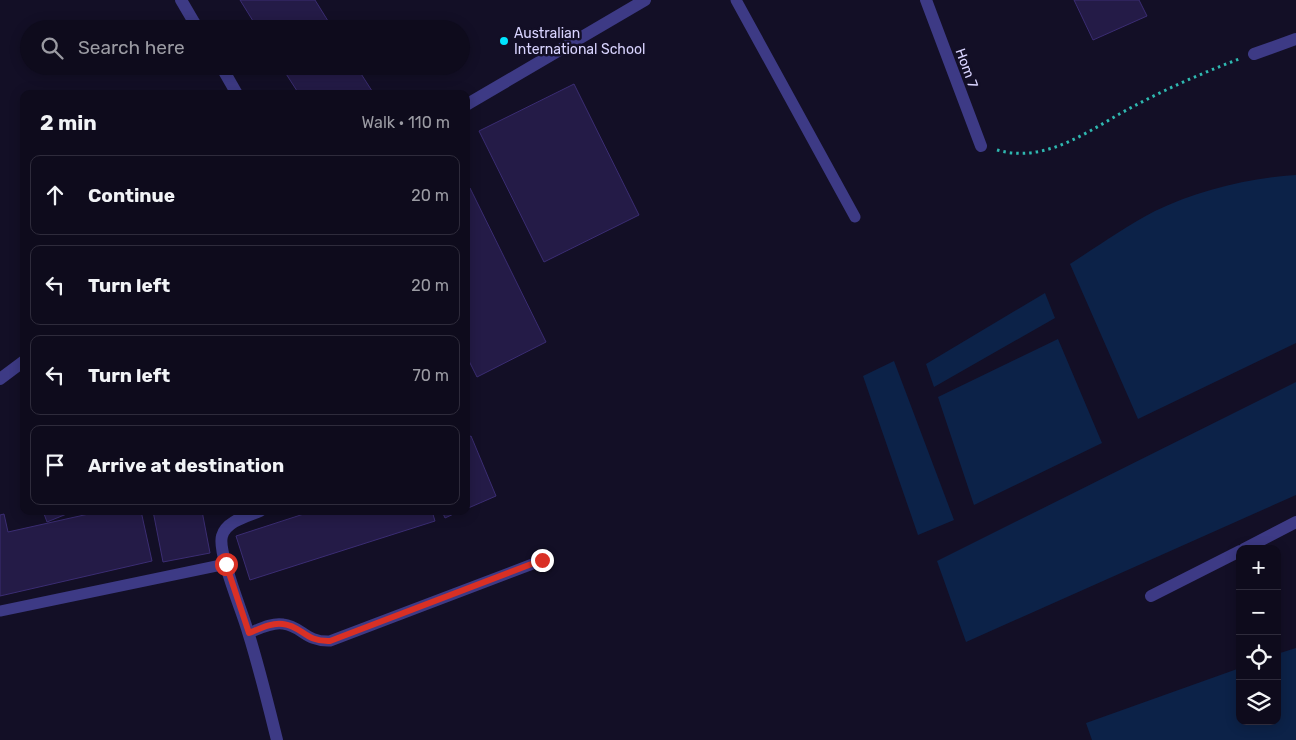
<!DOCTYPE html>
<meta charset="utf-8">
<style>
:root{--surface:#0e0b1c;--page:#1c1929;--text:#f1f3f6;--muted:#9b9ba3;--line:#2e2b3b}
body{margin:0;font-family:Rubik,sans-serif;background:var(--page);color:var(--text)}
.controls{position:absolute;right:15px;bottom:15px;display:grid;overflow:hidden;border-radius:10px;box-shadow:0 2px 12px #0003}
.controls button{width:45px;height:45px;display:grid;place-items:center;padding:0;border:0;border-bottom:1px solid var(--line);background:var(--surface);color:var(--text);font:25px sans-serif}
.stop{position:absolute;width:15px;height:15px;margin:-11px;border:4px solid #d93025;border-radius:50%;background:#fff}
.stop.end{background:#d93025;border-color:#fff;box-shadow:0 1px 5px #0008}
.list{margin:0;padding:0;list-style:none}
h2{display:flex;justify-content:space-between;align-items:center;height:65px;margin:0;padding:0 20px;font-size:21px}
h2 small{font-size:16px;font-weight:400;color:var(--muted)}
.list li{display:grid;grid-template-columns:32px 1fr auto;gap:15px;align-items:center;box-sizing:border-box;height:80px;margin:0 10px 10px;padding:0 10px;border:1px solid var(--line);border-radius:10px}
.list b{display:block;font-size:19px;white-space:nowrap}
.list em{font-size:16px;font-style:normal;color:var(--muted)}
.icon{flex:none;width:28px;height:28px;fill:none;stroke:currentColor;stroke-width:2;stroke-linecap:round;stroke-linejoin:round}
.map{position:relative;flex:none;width:1296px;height:740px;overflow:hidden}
.search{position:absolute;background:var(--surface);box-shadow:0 2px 12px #0003;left:20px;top:20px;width:450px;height:55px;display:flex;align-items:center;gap:12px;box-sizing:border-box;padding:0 18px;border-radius:28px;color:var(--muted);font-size:19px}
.panel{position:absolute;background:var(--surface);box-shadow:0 2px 12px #0003;left:20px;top:90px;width:450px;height:425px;border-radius:10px}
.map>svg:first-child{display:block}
.water{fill:#0c2248}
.building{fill:#241b47;stroke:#3b2d73}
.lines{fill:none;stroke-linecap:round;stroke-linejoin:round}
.path{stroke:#2fb8b0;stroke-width:3;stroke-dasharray:2.5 4;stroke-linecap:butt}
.service{stroke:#3d3a85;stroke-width:11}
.minor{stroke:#3d3a85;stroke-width:12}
.route{stroke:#d93025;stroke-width:6}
.poi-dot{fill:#00e5ff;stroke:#130f26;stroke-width:2}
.labels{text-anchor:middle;stroke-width:5;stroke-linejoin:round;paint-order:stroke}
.poi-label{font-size:14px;fill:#d9d4ff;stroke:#130f26;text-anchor:start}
.street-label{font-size:14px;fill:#d9d4ff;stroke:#130f26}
</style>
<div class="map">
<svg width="1296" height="740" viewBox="0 0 1296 740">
<rect width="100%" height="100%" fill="#130f26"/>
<path class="water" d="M1296 175V343L1138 419 1070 264C1098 246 1126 226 1155 211 1197 191 1249 178 1296 175Z
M1045 293 1055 318 934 387 926 364Z
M1058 339 1102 443 974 505 938 397Z
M894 361 954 520 918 535 863 376Z
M1296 382V495L966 642 937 561Z
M1296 648V740H1092L1086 723 1240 668V721H1277V654Z"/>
<path class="building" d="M240 0H315L333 29H258Z
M1074 0H1139L1147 16 1093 40Z
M281 66H356L374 94H299Z
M574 84 639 215 544 262 479 131Z
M470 188 546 342 477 377 466 355V189Z
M471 436 496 496 466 509V438Z
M43 511H74L47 522Z
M102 511H141L152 561 0 596V515L4 514 8 532Z
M153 511H202L210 553 163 562Z
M313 511H432L435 521 250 580 236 536Z
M442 511H460L445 518Z"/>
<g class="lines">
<path class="path" d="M997 150C1049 165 1094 126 1138 104 1170 87 1205 72 1239 59"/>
<path class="service" d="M736 0 855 217
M0 611 226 564
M249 633C259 629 272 622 283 624 302 626 305 642 330 641L543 560"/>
<path class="minor" d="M181 0 198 29
M926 0 981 146
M1254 54 1296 39
M221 66 237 94
M466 105 645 0
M0 379 24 361
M260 511C248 516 226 521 222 536 217 552 243 613 248 632 259 667 268 704 277 740
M1244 549 1296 522
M1151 596 1240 551"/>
</g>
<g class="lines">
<path class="route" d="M226 564 249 633C259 629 272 622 283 624 302 626 305 642 330 641L542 560"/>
</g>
<circle class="poi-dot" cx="504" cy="41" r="5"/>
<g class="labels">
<g class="poi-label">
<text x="514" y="38">Australian<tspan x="514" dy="16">International School</tspan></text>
</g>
<g class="street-label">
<text transform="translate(967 68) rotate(70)" y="5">Hom 7</text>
</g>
</g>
</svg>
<div class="controls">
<button>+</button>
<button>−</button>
<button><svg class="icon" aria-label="locate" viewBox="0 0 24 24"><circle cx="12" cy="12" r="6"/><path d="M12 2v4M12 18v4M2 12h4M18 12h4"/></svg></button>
<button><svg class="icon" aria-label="layers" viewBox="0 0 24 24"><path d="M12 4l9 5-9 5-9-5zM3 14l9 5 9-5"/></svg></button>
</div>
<div class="stop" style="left:226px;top:564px"></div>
<div class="stop end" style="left:542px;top:560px"></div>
<div class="search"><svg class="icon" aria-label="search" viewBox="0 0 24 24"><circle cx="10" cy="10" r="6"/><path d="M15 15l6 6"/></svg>Search here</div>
<section class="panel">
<h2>2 min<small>Walk · 110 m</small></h2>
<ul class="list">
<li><svg class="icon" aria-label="ahead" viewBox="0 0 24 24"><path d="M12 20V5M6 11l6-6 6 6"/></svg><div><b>Continue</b></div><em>20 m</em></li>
<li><svg class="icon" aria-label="left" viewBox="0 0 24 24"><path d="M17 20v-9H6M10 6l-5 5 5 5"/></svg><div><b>Turn left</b></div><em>20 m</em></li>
<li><svg class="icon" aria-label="left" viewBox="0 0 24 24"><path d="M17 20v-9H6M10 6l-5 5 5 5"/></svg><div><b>Turn left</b></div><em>70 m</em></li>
<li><svg class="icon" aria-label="arrive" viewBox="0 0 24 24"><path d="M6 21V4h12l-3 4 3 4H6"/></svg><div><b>Arrive at destination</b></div></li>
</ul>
</section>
</div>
